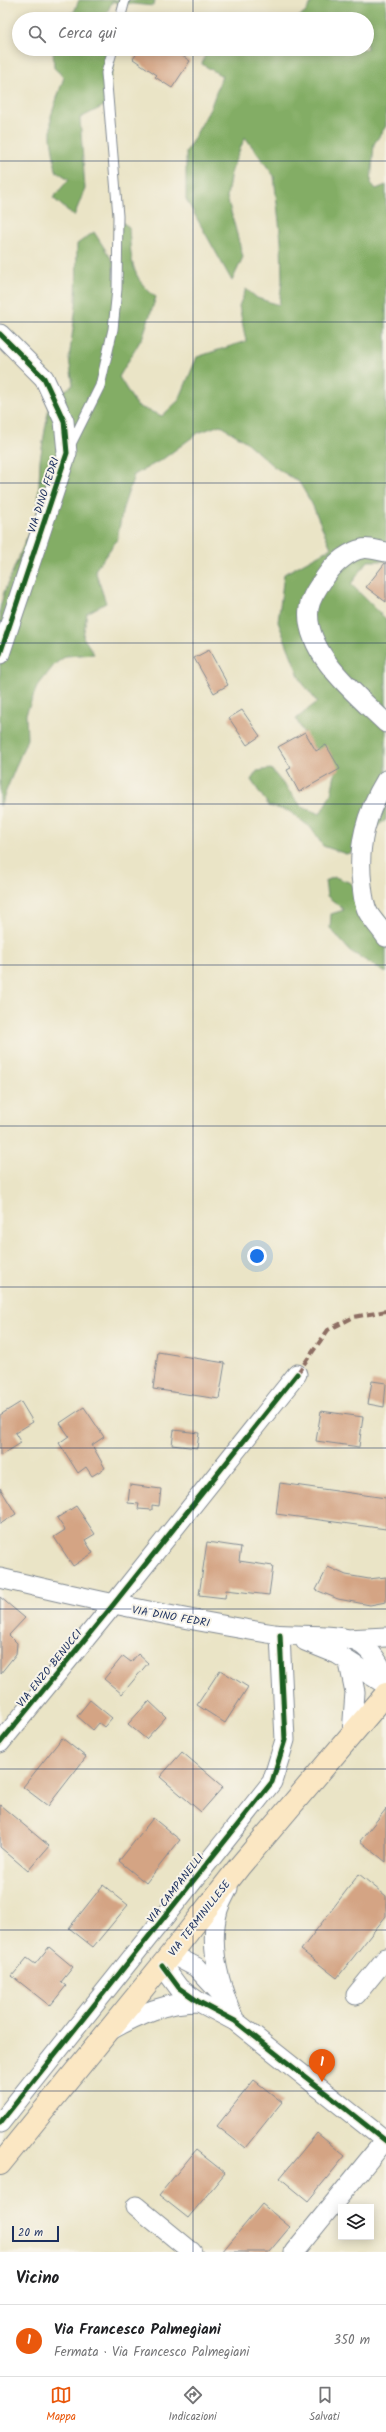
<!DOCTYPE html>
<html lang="it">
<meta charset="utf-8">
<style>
:root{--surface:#fff;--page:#f2f2f2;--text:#202124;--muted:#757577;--line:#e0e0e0;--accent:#ea580c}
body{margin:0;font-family:Kalam,sans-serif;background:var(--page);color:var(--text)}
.controls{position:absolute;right:12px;bottom:12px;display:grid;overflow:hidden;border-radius:0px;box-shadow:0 2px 10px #0003}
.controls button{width:36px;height:36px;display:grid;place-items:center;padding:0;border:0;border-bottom:1px solid var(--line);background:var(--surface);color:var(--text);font:20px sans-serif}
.scale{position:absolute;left:12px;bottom:10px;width:47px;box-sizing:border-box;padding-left:4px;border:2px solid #1b2f5e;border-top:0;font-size:11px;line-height:14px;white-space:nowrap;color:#1b2f5e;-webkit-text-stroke:3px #f7f3e8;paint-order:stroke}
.you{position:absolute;left:257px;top:1256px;width:14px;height:14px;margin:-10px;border:3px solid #fff;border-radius:50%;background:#1a73e8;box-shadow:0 0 0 6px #1a73e833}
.badge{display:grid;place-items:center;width:26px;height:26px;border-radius:50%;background:var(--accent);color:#fff;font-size:13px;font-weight:700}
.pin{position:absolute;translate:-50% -33px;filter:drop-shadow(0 1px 2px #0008)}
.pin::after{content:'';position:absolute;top:21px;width:14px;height:12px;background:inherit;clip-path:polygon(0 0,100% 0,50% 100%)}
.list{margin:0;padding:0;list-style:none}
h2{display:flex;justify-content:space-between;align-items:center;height:52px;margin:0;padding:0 16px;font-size:17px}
h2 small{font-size:13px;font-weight:400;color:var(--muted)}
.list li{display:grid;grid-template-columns:26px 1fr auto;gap:12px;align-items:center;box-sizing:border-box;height:72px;padding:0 16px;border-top:1px solid var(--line)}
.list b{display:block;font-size:15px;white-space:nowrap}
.list p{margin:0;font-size:13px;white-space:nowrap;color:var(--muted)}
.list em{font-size:13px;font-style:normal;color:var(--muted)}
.icon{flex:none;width:22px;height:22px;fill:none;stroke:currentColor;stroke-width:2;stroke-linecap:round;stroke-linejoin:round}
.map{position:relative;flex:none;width:386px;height:2252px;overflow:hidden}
.search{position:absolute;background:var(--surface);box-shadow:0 2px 10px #0003;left:12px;right:12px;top:12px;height:44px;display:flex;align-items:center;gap:10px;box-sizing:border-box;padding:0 14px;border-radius:22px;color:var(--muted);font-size:15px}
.sheet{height:124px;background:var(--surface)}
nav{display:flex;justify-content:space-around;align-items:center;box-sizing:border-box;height:56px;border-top:1px solid var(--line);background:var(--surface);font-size:11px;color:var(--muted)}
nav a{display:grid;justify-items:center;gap:2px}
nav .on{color:var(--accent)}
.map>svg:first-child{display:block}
.forest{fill:#83ad65;stroke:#4f6e62}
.building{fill:#d4a484}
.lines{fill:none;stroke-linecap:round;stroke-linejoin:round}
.service-casing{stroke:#828a92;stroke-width:11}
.minor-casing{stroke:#828a92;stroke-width:21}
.secondary-casing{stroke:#828a92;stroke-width:24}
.service{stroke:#fff;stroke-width:9}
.minor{stroke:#fff;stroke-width:19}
.secondary{stroke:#fbe7c3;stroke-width:22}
.quiet{stroke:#8d6e63;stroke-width:4;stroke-dasharray:8 4;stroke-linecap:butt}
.cycleway-casing{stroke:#f7f3e8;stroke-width:8}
.cycleway{stroke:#1b5e20;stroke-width:5}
.grid{fill:none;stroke:#1b2f5e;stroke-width:1;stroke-opacity:0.55}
.labels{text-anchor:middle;stroke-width:4;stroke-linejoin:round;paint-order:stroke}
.street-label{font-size:11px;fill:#1b2f5e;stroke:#f7f3e8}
</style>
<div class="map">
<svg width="386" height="2252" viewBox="0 0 386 2252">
<rect width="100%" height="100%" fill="#f7f3e8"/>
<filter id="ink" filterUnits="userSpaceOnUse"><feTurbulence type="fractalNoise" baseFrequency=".025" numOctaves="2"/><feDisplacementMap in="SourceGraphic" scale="8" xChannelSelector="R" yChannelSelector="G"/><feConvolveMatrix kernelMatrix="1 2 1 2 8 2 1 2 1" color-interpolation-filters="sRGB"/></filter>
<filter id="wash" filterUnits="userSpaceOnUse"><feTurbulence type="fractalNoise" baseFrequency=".012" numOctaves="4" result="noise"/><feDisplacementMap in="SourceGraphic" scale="16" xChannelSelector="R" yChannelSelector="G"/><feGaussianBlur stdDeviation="0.9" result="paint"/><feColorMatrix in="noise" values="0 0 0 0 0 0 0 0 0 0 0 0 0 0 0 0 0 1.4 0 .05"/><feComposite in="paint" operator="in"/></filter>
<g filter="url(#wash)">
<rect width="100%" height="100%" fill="#eae4c6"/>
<path class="forest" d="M79 0H155L154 6 112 2 104 19 55 18 74 12Z
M313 0H386V126L374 144 371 183 376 189 386 185V561H368L351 584 386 619V820L376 827 356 851 346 854 323 846 311 828 289 811 269 806 251 780 257 771 271 769 302 807 320 814 331 794 336 769 308 741 296 719 317 702 301 681 278 622 284 574 331 548 312 504 299 482 273 466 245 441 220 425 198 433 163 459 134 475 123 508 117 540 95 570 106 603 87 613 83 637 94 654 66 656 55 664 37 687 26 714 27 739 0 806V609L4 592 38 511 40 460 50 400 73 385 69 359 76 306 77 244 94 232 114 263 119 220 129 227C131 257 130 278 156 297L143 336 119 377 137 406 162 416 179 400 197 357 246 341 239 306 246 289 257 298 279 305 282 281 281 241 274 176 245 137 231 171 227 197 243 257 232 281 186 199V152L210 109 222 76 202 64 207 49H367V19H295L305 13Z
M55 49H110L113 63 106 105 80 118 85 189 74 216 53 198 69 179 56 171 51 138V116L64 77 54 68 53 50Z
M335 877 351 883 386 918V973L350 951 330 928 331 914 344 910 327 896 325 881Z"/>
<g id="blocks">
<path class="building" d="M140 49H172L190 61 172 88 155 77 157 75 133 59Z
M385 563H386V602L366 587Z
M209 650 228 685 214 693 194 658Z
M242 710 260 736 247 745 229 718Z
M305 732 316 751 326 745 340 769 299 792 287 770 291 768 278 747Z
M158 1352 225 1363 219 1399 153 1389Z
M372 1381 386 1383 384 1407 368 1404Z
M21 1402 33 1422 15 1433 21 1443 0 1456V1415Z
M84 1407 104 1437 92 1445 105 1468 92 1476 86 1467 78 1473 59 1443 69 1436 60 1423Z
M321 1411 363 1417 359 1447 316 1441Z
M174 1430 199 1433 197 1448 172 1445Z
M280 1483 386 1498V1529L276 1514Z
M130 1485 161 1489 159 1506 152 1505V1510L138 1509 139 1504 128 1503Z
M0 1488 16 1514 0 1524Z
M76 1506 95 1534 85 1540 93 1553 73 1566 54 1537 65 1530 57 1518Z
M207 1542 241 1547 239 1561 273 1566 269 1595 226 1590 225 1598 199 1595Z
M328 1567 346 1575 369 1579 386 1577V1602L370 1605 338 1599 316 1590Z
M0 1597 25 1618 9 1635 17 1643 16 1654 0 1674Z
M138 1654 148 1663 122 1694 104 1679 123 1656 131 1662Z
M220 1670 248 1687 225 1723 197 1705Z
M90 1700 112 1718 104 1727 99 1723 93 1730 77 1716Z
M149 1701 166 1717 146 1739 128 1724Z
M62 1738 86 1757 48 1806 23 1787Z
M182 1752 223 1787 201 1812 160 1777Z
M0 1805 49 1846 28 1871 0 1847Z
M386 1809V1862L360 1841Z
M153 1818 180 1840 146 1883 119 1861Z
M359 1874 386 1896V1916L337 1978 301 1950Z
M103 1885 128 1905 93 1947 69 1928Z
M49 1947 73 1967 61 1982 66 1986 50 2006 12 1976 27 1958 35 1964Z
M254 2080 282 2102 245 2148 217 2126Z
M317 2133 345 2156 308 2201 280 2178Z
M196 2150 225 2173 188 2218 159 2195Z
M262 2204 290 2227 269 2252H222Z"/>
</g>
</g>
<g filter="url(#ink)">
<use href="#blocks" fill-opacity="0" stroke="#828a92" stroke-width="1"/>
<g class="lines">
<defs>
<path id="service" d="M120 19 125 0
M69 448 100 386 113 329 117 289 118 216 106 73 113 49"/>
<path id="minor" d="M0 334 44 378 64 421 67 453 0 654
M386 552C379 551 368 547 362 549 350 551 335 563 328 573 321 583 311 595 309 608 303 652 357 695 386 723
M386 780C366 813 357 846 362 885 363 895 364 906 369 914 374 922 381 929 386 937
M0 1578C91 1600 182 1619 274 1634 298 1637 341 1632 361 1644 373 1652 380 1665 386 1677
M347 1639 386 1637
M305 1641 337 1654 386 1685
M349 1663 355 1692 352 1734
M0 1743 113 1605 297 1374
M228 1888C225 1895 220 1903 218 1910 208 1947 220 1988 235 2021
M171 1954 196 1967 224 1997
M162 1965 179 1988 199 2002 235 2021 386 2141
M356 1995 386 1958
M111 2030C139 2014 166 2002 199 2002
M0 2123 272 1782 285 1740 280 1635
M136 2206 192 2252
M294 2252 386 2139"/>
<path id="secondary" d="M0 2164 171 1954 239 1867 386 1694"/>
</defs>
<use href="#service" class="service-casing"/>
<use href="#minor" class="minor-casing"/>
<use href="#secondary" class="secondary-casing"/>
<use href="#service" class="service"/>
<use href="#minor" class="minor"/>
<use href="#secondary" class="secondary"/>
<path class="quiet" d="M297 1374 328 1330 354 1317 386 1311"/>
<defs>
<path id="cycleway" d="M0 334 44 378 64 421 67 453 0 654
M0 1743 113 1605 297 1374
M162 1965 179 1988 199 2002 235 2021 386 2141
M0 2123 272 1782 285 1740 280 1635"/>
</defs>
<use href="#cycleway" class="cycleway-casing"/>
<use href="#cycleway" class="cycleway"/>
</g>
</g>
<path class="grid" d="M193 0V19M193 49V2252M0 161H386M0 322H386M0 483H386M0 643H386M0 804H386M0 965H386M0 1126H386M0 1287H386M0 1448H386M0 1609H386M0 1769H386M0 1930H386M0 2091H386"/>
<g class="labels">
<g class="street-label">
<text transform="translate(43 495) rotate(-72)" y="4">VIA DINO FEDRI</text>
<text transform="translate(171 1616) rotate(10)" y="4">VIA DINO FEDRI</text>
<text transform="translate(49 1668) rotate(-51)" y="4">VIA ENZO BENUCCI</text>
<text transform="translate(175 1888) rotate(-52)" y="4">VIA CAMPANELLI</text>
<text transform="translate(199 1918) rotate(-52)" y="4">VIA TERMINILLESE</text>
</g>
</g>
</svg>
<div class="controls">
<button><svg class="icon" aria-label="layers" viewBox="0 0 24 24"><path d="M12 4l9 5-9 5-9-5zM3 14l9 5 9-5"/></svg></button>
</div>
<div class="scale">20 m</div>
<div class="you"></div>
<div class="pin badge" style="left:322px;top:2082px">1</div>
<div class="search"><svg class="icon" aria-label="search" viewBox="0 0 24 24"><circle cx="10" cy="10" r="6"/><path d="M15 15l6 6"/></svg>Cerca qui</div>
</div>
<section class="sheet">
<h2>Vicino<small></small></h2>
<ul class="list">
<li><span class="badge">1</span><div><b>Via Francesco Palmegiani</b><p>Fermata · Via Francesco Palmegiani</p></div><em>350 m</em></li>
</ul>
</section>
<nav>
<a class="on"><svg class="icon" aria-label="map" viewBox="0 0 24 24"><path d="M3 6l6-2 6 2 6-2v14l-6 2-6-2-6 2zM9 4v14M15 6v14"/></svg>Mappa</a>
<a><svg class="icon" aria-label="directions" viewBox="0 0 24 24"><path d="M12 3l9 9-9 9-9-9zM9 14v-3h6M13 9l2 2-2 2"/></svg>Indicazioni</a>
<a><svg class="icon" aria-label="saved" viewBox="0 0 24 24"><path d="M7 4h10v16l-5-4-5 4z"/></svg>Salvati</a>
</nav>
